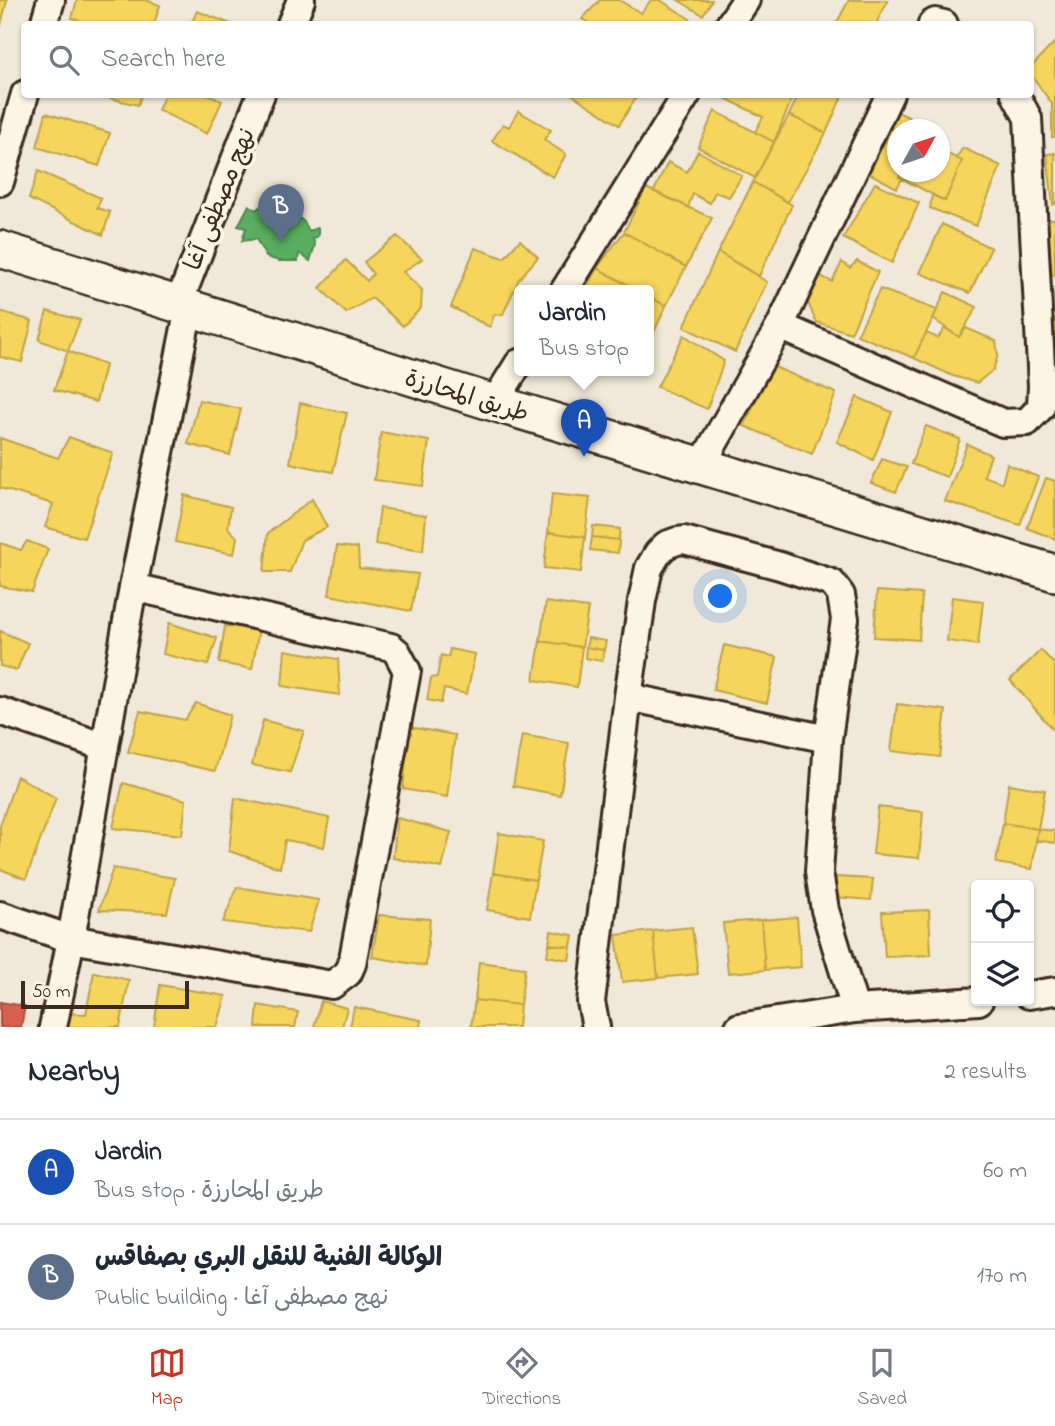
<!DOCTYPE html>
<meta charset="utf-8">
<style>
:root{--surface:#fff;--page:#f6f6f7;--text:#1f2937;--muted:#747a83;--line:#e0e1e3;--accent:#c8321e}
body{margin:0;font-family:"Indie Flower","Playpen Sans Arabic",sans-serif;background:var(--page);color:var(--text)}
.controls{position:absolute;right:21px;bottom:21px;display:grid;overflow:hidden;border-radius:7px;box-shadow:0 2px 5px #0004}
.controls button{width:63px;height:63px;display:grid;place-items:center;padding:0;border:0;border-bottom:2px solid var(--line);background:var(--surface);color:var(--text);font:35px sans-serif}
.compass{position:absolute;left:887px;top:119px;width:63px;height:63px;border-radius:50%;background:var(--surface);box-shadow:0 2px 5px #0004;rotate:50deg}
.scale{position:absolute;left:21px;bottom:18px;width:168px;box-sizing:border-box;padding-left:7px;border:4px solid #3b2a1e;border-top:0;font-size:19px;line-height:24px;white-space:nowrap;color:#3b2a1e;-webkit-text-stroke:5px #fcf5e5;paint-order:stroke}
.you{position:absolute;left:721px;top:597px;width:24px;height:24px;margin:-18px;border:5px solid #fff;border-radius:50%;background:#1a73e8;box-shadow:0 0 0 10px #1a73e833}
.badge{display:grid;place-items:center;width:46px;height:46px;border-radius:50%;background:var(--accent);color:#fff;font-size:23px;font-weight:700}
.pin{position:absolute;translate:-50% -58px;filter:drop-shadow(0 2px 4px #0008)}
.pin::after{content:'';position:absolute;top:37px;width:24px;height:21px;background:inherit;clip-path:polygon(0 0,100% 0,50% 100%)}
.popup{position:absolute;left:514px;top:285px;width:140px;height:91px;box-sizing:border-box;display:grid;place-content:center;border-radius:7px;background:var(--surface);filter:drop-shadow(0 2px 5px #0005);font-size:23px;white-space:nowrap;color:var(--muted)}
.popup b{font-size:26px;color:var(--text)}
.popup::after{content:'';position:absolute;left:50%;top:100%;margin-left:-14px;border:14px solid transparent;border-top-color:var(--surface)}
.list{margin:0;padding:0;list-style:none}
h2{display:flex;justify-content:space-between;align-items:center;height:91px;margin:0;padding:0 28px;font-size:30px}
h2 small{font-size:23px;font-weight:400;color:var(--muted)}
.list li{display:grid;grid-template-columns:46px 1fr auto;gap:21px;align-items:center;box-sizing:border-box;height:105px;padding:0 28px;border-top:2px solid var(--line)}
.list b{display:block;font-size:26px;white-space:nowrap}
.list p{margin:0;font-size:23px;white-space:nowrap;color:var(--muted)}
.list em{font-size:23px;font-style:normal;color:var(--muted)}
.icon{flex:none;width:38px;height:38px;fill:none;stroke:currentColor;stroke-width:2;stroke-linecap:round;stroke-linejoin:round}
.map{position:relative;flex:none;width:1055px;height:1027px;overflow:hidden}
.search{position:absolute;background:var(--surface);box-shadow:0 2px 5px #0004;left:21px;right:21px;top:21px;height:77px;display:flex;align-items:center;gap:18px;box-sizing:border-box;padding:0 24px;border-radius:7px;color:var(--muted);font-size:26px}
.sheet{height:301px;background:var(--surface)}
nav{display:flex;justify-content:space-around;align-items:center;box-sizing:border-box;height:98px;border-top:2px solid var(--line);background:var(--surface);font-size:19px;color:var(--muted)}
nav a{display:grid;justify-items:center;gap:4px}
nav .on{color:var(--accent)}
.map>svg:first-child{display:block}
.homes{fill:#f6d55c;stroke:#bea249;stroke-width:2}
.shops{fill:#d6604d;stroke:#a8503f;stroke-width:2}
.public{fill:#5aae61;stroke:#51864d;stroke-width:2}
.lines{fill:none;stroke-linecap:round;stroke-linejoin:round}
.minor-casing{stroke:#3b2a1e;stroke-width:32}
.major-casing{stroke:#3b2a1e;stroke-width:40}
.minor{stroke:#fcf5e5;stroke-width:26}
.major{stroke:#fcf5e5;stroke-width:35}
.labels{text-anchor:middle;stroke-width:7;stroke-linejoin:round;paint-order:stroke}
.street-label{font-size:24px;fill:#3b2a1e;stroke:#fcf5e5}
</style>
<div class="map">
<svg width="1055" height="1027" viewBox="0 0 1055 1027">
<rect width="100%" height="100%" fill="#f0e9d9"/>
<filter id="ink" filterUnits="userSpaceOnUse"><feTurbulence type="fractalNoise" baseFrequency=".0143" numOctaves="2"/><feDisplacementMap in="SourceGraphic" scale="14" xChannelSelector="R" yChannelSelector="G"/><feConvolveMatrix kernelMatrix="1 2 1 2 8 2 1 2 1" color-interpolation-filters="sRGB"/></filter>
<g filter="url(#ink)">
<path class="homes" d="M0 0H7L0 29Z
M77 0H146L160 5 154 24H90L72 18Z
M600 0H619L641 13 651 0H660L690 19 686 24H591L582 19Z
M678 0H712L703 15Z
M849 0H888L876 24H836Z
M197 11 231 24H191Z
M1055 42V137H1052V104L1030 73V68Z
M93 94H142L138 105Z
M165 94H208L222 101 207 134 158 110Z
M571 94H634L637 96 619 125Z
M794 94 774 142 755 132 763 117 719 95Z
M799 94H843L826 133 789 115Z
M518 111 551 130 544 140 566 154 553 177 492 141 503 124 509 127Z
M715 111 774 142 755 178 698 147Z
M898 112 930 128 898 130V172H902L899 177 902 179 897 188 869 173Z
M46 113 110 133 99 166 37 147Z
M789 115 826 133 788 202 753 182Z
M963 148 1001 166 976 226 930 208 932 195 945 201 962 161 956 158Z
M940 150 962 161 945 201 899 177 902 172H940Z
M698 151 742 176 729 197 715 192 710 203 693 194 688 207 654 191 668 162 687 172Z
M1055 153V204L1053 205 1047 154Z
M38 171 101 198 97 208 110 212 103 235 29 199Z
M753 182 792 205 759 276 718 252Z
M875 183 919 203 892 263 843 238Z
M646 188 712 218 686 267 624 232Z
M1047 219H1055V276H1052Z
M942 224 991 248 970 293 920 273Z
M624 232 686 267 666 306 649 296V291H639L597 268Z
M397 236 422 259 403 272 422 290 421 308 403 326 372 298 346 313 320 288 346 260 367 281 373 274 364 262Z
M520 240 538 257 519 279 503 314 494 315 490 327 451 307 475 248 504 258Z
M718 252 767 282 735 352 684 327Z
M857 261 878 272 851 333 816 322 805 295 817 274 832 282 842 262 850 268Z
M597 268 639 291H584Z
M880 289 937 310 914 358 857 335Z
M945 292 977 307 959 337 933 319Z
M649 296 666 306 649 343Z
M0 311 32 321 22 362 0 357Z
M47 311 80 320 68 351 39 340Z
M1052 318H1055V379Z
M945 328 959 337 966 328 996 341 998 355 993 370 977 383 953 376 914 358 926 333 938 338Z
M684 335 724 361 707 409 657 387Z
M68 351 105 365 96 402 54 390Z
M772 366 836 393 812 454 744 426Z
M857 397 892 412 873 460 837 442Z
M199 400 241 409 230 455 188 444Z
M300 403 347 413 333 472 290 463Z
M926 426 960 439 947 477 911 464Z
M381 432 429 441 423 486 374 480Z
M69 437 113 453 84 538 45 527 53 504 0 488V438L58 458Z
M967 444 991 455 984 476 1002 483 1007 464 1038 477 1020 525 945 501Z
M882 459 907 467 896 492 871 483Z
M1046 478 1055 481V539L1027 528Z
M552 494 590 498 585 537 548 532Z
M184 495 231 507 228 528 237 537 234 554 175 542Z
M312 499 327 527 302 540 290 572H264L268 533Z
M380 508 426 515 423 551 375 544Z
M593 526 620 529 619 540 592 537Z
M548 532 585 537 581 572 544 568Z
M592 537 619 540 618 553 590 550Z
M27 541 48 549 32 592 0 586V543L21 550Z
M337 546 358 548 359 568 418 574 411 611 329 595Z
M877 591 922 594 919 640 874 637Z
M952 597 983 601 978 645 947 641Z
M546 602 588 608 582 647 540 641Z
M169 623 217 638 208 665 163 654Z
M225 626 259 629 252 669 219 663Z
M0 631 28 643 17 670 0 666Z
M588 638 606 641 604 650 586 647Z
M540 641 582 647 577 687 534 680Z
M724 645 777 657 767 703 713 690Z
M586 647 604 650 602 661 585 658Z
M450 649 475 654 467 694 444 689 441 703 427 700 431 678 437 677 441 655 448 657Z
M285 650 338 659 340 695 282 686Z
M1041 650 1055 665V732L1010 680Z
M196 703 230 715 215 771 128 752 140 711 185 720Z
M897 704 946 710 940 757 891 751Z
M263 720 304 731 290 772 252 765Z
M409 727 455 735 447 797 403 789Z
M522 735 569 743 560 795 513 786Z
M17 776 56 798 26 879 0 869V826Z
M123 783 186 800 182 835 113 828Z
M1009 784 1045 790 1038 829 1003 823Z
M235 798 329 818 324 847 285 840 280 868 229 851Z
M878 807 923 812 919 858 873 854Z
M397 818 451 832 442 868 393 858Z
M1003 823 1038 829 1032 869 996 863Z
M1038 829 1055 831V843L1036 840Z
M499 833 543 841 536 880 493 873Z
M113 868 175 878 167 913 99 910Z
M493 873 536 880 530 917 487 910Z
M836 877 873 879 871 900 834 897Z
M237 887 319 900 309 932 223 922Z
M929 910 931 955 885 957 882 912Z
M379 915 430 919 426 966 372 957Z
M797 917 801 967 765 970 761 920Z
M761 920 765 970 728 973 723 923Z
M692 927 698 974 658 978 653 931Z
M551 931 573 935 571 947 549 944Z
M653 931 658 978 622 982 616 935Z
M549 944 571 947 569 960 547 956Z
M479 962 525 968 520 1005 475 1000Z
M94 972 129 980 120 1027H63L65 1013 86 1014Z
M160 985 226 996 217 1027H154Z
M475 1000 520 1005 518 1027H471Z
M321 1001 347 1008 342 1027H314Z
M258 1005 298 1012 295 1027H256Z
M354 1007 421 1020 420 1027H350Z"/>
<path class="shops" d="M0 1002 25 1006 21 1027H0Z"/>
<path class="public" d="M263 204 266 211 281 209 294 214 304 222 309 231 318 228V236L313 239 315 245 310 261 299 253 298 261H279L266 257 256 239 242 241 246 228 238 226 249 205 256 210Z"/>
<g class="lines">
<defs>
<path id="minor" d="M44 24 51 0
M291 24 301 0
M730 24 746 0
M932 24 935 22 944 24
M0 182 25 94
M564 291 687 94
M178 305 261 94
M780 326 1003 423 1027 422 1041 407 1042 386 1028 118 1015 94
M494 403 519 363
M701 466 780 326 890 94
M628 697 828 739
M0 711 105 747
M0 915 71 939 332 985 348 973 352 964 407 671 397 652 391 647 133 587
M1029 995 1055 991
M53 1027 71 939 133 587 189 308
M596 1027 591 1002 628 697 642 601 649 568 658 553 666 545 677 541 684 540 780 566 832 583 841 595 845 619 828 739 819 872 825 910 855 1009
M739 1027 855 1009 979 1001"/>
<path id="major" d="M0 249 494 403 1055 573"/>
</defs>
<use href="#minor" class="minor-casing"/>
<use href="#major" class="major-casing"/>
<use href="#minor" class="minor"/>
<use href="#major" class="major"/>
</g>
</g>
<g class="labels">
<g class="street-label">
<text transform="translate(219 199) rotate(-68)" y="8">نهج مصطفى آغا</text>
<text transform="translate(467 395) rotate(17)" y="8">طريق المحارزة</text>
</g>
</g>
</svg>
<div class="controls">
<button><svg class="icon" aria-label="locate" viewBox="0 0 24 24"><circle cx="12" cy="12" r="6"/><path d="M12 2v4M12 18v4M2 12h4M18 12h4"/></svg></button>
<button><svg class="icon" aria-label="layers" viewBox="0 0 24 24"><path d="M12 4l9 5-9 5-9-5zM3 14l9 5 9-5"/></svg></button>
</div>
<svg class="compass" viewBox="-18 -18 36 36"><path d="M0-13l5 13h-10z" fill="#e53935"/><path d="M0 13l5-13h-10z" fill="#747a83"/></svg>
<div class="scale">50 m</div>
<div class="you"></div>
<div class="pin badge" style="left:584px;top:457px;background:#1a4fb4">A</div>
<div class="popup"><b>Jardin</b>Bus stop</div>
<div class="pin badge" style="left:281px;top:242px;background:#5c6f8a">B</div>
<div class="search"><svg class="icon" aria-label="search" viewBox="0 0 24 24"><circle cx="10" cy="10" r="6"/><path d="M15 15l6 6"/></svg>Search here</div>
</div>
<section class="sheet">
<h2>Nearby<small>2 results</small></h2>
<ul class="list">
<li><span class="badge" style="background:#1a4fb4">A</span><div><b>Jardin</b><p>Bus stop · طريق المحارزة</p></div><em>60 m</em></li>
<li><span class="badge" style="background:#5c6f8a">B</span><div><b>الوكالة الفنية للنقل البري بصفاقس</b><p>Public building · نهج مصطفى آغا</p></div><em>170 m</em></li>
</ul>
</section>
<nav>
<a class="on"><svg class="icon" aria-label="map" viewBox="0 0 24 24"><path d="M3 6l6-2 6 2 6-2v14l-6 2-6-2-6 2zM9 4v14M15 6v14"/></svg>Map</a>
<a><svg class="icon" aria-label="directions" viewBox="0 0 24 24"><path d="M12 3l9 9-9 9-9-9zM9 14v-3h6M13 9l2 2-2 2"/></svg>Directions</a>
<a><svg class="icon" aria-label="saved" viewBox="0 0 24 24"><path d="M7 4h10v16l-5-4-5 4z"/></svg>Saved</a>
</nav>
